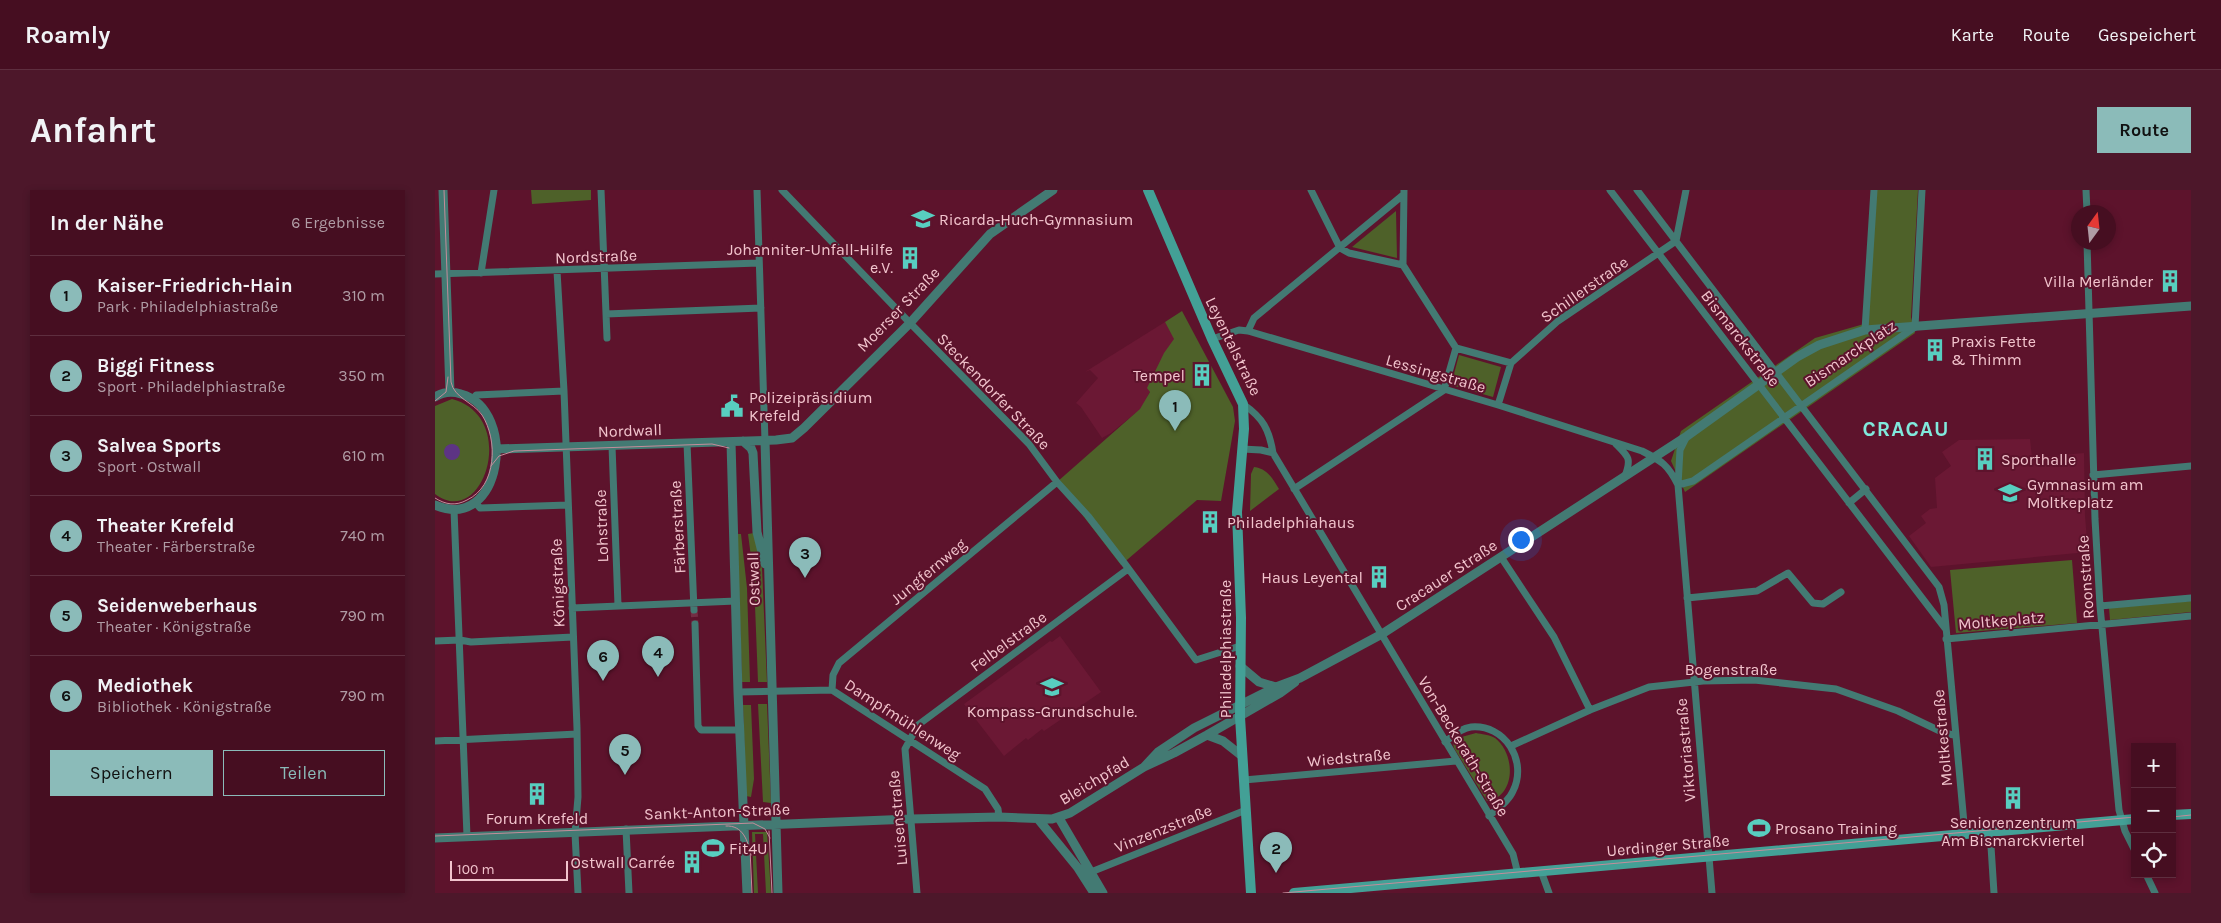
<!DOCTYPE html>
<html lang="de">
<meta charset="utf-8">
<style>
:root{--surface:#460e21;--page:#4d172a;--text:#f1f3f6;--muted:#b09ca5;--line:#5e2e3f;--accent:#8bbbb9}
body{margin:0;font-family:Karla,sans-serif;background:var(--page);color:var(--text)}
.controls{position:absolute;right:15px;bottom:15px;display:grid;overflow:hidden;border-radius:0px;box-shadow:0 2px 8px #0003}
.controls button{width:45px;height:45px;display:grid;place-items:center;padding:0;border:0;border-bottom:1px solid var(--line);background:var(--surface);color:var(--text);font:25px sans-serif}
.compass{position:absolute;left:1636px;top:15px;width:45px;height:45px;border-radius:50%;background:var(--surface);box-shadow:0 2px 8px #0003;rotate:15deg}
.scale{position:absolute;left:15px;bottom:12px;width:118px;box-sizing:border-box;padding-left:5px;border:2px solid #f2c4cd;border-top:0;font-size:14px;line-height:18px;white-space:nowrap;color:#f2c4cd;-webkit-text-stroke:4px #5d132c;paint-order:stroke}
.you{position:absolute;left:1085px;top:349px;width:18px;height:18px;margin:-12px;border:4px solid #fff;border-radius:50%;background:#1a73e8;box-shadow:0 0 0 8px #1a73e833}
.badge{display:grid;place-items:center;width:32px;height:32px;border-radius:50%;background:var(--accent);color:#111;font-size:16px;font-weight:700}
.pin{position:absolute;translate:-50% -41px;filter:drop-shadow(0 1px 2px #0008)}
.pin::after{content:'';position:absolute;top:26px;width:18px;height:15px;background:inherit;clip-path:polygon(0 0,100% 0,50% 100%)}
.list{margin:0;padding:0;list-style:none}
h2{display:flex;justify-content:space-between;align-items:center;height:65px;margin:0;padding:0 20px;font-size:21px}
h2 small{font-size:16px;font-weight:400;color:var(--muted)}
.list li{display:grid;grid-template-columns:32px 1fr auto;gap:15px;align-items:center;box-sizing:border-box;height:80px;padding:0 20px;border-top:1px solid var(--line)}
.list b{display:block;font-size:19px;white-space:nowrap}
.list p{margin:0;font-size:16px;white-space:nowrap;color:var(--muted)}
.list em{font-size:16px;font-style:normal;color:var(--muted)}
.actions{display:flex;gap:10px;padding:15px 20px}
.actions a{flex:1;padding:11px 0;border:1px solid var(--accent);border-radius:0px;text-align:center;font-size:18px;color:var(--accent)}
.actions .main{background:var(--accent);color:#111}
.icon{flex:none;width:28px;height:28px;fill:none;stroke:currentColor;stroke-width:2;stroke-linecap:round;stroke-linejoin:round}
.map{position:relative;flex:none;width:1756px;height:703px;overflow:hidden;border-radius:0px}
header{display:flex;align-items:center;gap:30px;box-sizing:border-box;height:70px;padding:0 25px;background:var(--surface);border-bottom:1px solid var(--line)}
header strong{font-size:24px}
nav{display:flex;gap:28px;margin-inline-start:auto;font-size:18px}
.intro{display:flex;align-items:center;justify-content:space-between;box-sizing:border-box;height:120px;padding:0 30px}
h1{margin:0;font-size:35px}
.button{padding:12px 22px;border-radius:0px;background:var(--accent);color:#111;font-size:18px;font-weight:700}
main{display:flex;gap:30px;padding:0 30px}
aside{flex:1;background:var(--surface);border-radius:0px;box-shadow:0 2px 8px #0003}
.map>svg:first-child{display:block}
.built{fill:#6b1834}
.green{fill:#4e6129}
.water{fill:#5d3484}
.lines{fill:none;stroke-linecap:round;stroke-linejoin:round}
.minor-tunnel{stroke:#732e44;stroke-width:7;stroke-dasharray:7 3.5;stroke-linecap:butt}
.minor{stroke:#437a73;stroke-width:7}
.tertiary{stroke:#437a73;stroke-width:9}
.secondary{stroke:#43a096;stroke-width:10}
.tram{stroke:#c48d9b;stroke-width:1}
.labels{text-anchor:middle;stroke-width:4;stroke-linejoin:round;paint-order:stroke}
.poi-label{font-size:16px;fill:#f2c4cd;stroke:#5d132c;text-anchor:start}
.street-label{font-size:16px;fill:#f2c4cd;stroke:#5d132c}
.district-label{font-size:21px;font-weight:bold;letter-spacing:1px;fill:#80e9dc;stroke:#5d132c}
</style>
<header>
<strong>Roamly</strong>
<nav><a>Karte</a><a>Route</a><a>Gespeichert</a></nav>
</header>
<div class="intro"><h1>Anfahrt</h1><a class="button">Route</a></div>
<main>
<aside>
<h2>In der Nähe<small>6 Ergebnisse</small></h2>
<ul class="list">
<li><span class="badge">1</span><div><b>Kaiser-Friedrich-Hain</b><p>Park · Philadelphiastraße</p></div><em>310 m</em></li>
<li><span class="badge">2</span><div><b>Biggi Fitness</b><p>Sport · Philadelphiastraße</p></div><em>350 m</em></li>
<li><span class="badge">3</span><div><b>Salvea Sports</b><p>Sport · Ostwall</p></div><em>610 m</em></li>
<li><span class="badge">4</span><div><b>Theater Krefeld</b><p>Theater · Färberstraße</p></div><em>740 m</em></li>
<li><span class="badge">5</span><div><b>Seidenweberhaus</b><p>Theater · Königstraße</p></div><em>790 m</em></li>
<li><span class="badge">6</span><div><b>Mediothek</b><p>Bibliothek · Königstraße</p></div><em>790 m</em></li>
</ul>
<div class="actions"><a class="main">Speichern</a><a>Teilen</a></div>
</aside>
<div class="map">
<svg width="1756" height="703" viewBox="0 0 1756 703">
<rect width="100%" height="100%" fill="#5d132c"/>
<path class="built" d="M730 132 740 149 713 197 715 201 708 217 676 243 667 248 646 217 641 213 663 188 655 180 650 182Z
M1595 249 1597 268 1649 263 1650 326 1653 362 1496 377 1474 346 1491 333 1486 326 1495 319 1502 318 1500 288 1516 276 1507 262 1524 250Z
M625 446 666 502 609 541 607 539 593 550 591 548 569 566 529 514 615 451 617 452Z"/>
<path class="green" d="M96 0H156V10L97 14Z
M1436 0H1483L1476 127 1480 143 1250 302 1236 271 1246 241 1380 148 1429 134Z
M961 21 962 68 917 57Z
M747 121 798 217 800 231 786 311 762 310 686 375 622 292 705 219 715 202 712 198 729 163 739 149 730 132Z
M1024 165 1066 177 1058 207 1016 195Z
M17 209C85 227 48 341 0 304V216Z
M819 277C833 279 837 288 844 299L815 321 816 284Z
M319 343 327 378 332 492H323L319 390 313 344Z
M302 344H306L312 398 315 492H307Z
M1637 370 1642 433 1521 443 1515 380Z
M1756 411V422L1675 430 1674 418Z
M323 514H332L336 613 328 612Z
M308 515H316L319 589 316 607 311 606Z
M1041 543C1046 544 1055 545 1060 548 1081 564 1081 607 1052 611L1019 558 1018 553 1023 548Z
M317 642H332L336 703H331L328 644H320L323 703H319Z"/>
<path class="water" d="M9 262a8 8 0 1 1 16 0a8 8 0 1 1-16 0Z"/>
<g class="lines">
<path class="minor-tunnel" d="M259 420 260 434"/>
<path class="minor" d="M166 0 172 148
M322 0 330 251
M347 0 475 133 594 254 622 292 653 326 690 374 761 470 805 456
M876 0 905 58 914 63 968 75
M1175 0 1510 438
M1202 0 1504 397 1509 415 1530 644
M1651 0 1652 22
M1652 52 1660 329 1665 416 1684 620 1690 641 1700 661
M968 75 1021 158
M968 75 969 0
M122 81 129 201 142 538 143 607 140 643 143 703
M46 83 59 0
M0 84 324 73
M171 124 326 118
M1430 140 1439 0
M813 141 819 128 968 5
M777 149 804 140 813 141 1063 215 1207 261C1227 271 1233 275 1243 295
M1076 173 1123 131 1241 51 1251 0
M38 209 41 205 129 201
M808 214C828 228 834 239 838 263L1078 664 1083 684
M1252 246 1245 260 1243 295 1277 703
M252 253 259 420
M1180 253C1193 266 1197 268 1190 286
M177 256 183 415
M807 259 826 260 838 263
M1658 285 1756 276
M1243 295 1258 291 1480 137 1487 0
M859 299 1009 200 1021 158 1076 173 1063 215
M40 312 45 318 133 315
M1414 313 1431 299
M19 320 32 646
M1066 367 1119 447 1155 520
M1252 408 1322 401 1353 383 1378 413 1388 414 1406 402
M1665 416 1756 408
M137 418 301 411
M260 434 263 536 266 540H305
M1511 449 1756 426
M0 451 25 450 36 452 138 447
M397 500 398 485 404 473 622 292
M303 502 397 500 550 599 563 619 564 627
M0 551 142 544
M1010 552C1018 546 1026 538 1036 537 1070 534 1093 571 1078 601 1074 611 1062 619 1054 626
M1076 556 1155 520 1214 497 1268 491 1319 490 1401 499 1463 521 1509 543 1519 545
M809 590 1021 571
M191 639 194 703
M1555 641 1559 703
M1106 681 1114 703
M656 682 811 620
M1711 684 1720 703
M482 703 470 559 483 535 693 379"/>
<path class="tertiary" d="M8 0 15 202
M0 207C8 202 17 201 26 204 84 220 67 344 0 315
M308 251 316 258 318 263 322 342 330 374
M330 251 343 703
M296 252 303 502 312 703
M62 259 341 250 357 248 369 238 475 133 555 44 618 0
M805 476 824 492 841 497
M772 545 788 551 807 566
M709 577 723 562 759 538 841 497 865 488 947 444 1252 246 1362 167 1384 155 1430 140 1756 116
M624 628 668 703
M603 629 643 678 659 703
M0 648 476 629 564 627 617 629 635 623 709 577 739 563 772 545 845 503 860 492"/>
<path class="secondary" d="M713 0 777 149 808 214 809 239 802 322 806 428 805 527 816 703
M1737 625 1756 624
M859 703 1700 629"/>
<path class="tram" d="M0 211 11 202 13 187
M56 276 64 266 79 261 277 254 294 258
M0 308C11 315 21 316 32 310 62 296 63 250 47 225 38 212 19 208 16 192L9 0
M1737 627 1756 625
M291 636C308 635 313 651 316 665
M334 641 337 703
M0 646 318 633 330 639 335 648
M315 659 317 703
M848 703 1700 627"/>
</g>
<defs>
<symbol id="school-bare" viewBox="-9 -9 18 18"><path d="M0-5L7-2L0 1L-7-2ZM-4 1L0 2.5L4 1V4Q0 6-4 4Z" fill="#58cec0" stroke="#5d132c" stroke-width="2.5" paint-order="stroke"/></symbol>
<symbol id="building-bare" viewBox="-9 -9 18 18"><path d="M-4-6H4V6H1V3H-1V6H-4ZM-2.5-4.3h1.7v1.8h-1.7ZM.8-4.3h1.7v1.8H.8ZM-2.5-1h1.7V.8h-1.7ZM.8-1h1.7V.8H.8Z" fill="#58cec0" stroke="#5d132c" stroke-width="2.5" paint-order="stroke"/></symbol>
<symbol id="civic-bare" viewBox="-9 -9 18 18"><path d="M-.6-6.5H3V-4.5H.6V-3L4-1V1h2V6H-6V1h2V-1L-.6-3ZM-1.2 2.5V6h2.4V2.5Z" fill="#58cec0" stroke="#5d132c" stroke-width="2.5" paint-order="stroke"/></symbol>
<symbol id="stadium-bare" viewBox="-9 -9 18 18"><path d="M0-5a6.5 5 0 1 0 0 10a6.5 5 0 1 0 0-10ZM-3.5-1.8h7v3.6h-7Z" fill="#58cec0" stroke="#5d132c" stroke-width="2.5" paint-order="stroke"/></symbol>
</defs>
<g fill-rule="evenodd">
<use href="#school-bare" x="472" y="13" width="32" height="32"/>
<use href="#building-bare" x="459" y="52" width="32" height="32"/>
<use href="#building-bare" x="1719" y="75" width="32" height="32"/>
<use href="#building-bare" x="1484" y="144" width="32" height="32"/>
<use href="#building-bare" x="751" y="169" width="32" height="32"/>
<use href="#civic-bare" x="281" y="200" width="32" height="32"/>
<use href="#building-bare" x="1534" y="253" width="32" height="32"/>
<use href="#school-bare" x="1559" y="287" width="32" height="32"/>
<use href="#building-bare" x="759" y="316" width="32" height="32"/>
<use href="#building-bare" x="928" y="371" width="32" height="32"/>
<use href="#school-bare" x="601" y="481" width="32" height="32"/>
<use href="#building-bare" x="86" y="588" width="32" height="32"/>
<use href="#building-bare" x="1562" y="592" width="32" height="32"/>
<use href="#stadium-bare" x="1308" y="622" width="32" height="32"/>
<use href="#stadium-bare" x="262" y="642" width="32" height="32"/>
<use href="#building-bare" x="241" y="656" width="32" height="32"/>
</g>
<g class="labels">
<g class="poi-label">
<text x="504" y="35">Ricarda-Huch-Gymnasium</text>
<text x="458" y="65" text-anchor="end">Johanniter-Unfall-Hilfe<tspan x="458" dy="18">e.V.</tspan></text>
<text x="1718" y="97" text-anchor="end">Villa Merländer</text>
<text x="1516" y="157">Praxis Fette<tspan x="1516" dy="18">&amp; Thimm</tspan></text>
<text x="750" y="191" text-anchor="end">Tempel</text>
<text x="314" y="213">Polizeipräsidium<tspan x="314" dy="18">Krefeld</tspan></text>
<text x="1566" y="275">Sporthalle</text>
<text x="1592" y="300">Gymnasium am<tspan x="1592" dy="18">Moltkeplatz</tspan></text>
<text x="792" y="338">Philadelphiahaus</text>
<text x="928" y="393" text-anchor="end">Haus Leyental</text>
<text x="617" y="527" text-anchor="middle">Kompass-Grundschule.</text>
<text x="102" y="634" text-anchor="middle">Forum Krefeld</text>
<text x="1578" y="638" text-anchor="middle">Seniorenzentrum<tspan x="1578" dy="18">Am Bismarckviertel</tspan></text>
<text x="1340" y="644">Prosano Training</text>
<text x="294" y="664">Fit4U</text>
<text x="240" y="678" text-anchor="end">Ostwall Carrée</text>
</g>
<g class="street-label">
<text transform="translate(161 66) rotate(-2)" y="6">Nordstraße</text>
<text transform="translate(1149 99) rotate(-35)" y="6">Schillerstraße</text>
<text transform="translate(463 119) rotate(-46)" y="6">Moerser Straße</text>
<text transform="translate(1306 148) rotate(52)" y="6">Bismarckstraße</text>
<text transform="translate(799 156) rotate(64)" y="6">Leyentalstraße</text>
<text transform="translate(1415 163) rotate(-34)" y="6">Bismarckplatz</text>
<text transform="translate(1001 183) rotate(16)" y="6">Lessingstraße</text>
<text transform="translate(559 201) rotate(46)" y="6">Steckendorfer Straße</text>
<text transform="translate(195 240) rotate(-2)" y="6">Nordwall</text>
<text transform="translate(166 336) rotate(-92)" y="6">Lohstraße</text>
<text transform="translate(242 337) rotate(-93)" y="6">Färberstraße</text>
<text transform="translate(493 381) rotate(-40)" y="6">Jungfernweg</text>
<text transform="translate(1011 385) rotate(-33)" y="6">Cracauer Straße</text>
<text transform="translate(1650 387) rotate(-94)" y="6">Roonstraße</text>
<text transform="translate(318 389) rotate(-92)" y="6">Ostwall</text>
<text transform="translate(122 393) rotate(-92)" y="6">Königstraße</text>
<text transform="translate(1566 430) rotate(-5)" y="6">Moltkeplatz</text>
<text transform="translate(573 451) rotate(-36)" y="6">Felbelstraße</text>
<text transform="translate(790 459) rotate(-90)" y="6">Philadelphiastraße</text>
<text x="1296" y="485">Bogenstraße</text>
<text transform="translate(468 529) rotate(33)" y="6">Dampfmühlenweg</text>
<text transform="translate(1507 548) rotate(-95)" y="6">Moltkestraße</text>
<text transform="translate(1029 556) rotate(59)" y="6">Von-Beckerath-Straße</text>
<text transform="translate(1250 560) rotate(-95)" y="6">Viktoriastraße</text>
<text transform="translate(914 567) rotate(-5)" y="6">Wiedstraße</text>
<text transform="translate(659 590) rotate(-31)" y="6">Bleichpfad</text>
<text transform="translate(282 621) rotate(-2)" y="6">Sankt-Anton-Straße</text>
<text transform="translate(462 628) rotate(-95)" y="6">Luisenstraße</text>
<text transform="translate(728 638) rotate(-22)" y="6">Vinzenzstraße</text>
<text transform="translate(1233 655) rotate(-5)" y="6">Uerdinger Straße</text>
</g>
<g class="district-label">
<text x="1471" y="246">CRACAU</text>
</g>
</g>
</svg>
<div class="controls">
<button>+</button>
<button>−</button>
<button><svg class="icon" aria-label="locate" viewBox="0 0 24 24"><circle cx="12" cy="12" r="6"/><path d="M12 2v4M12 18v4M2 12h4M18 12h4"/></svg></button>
</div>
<svg class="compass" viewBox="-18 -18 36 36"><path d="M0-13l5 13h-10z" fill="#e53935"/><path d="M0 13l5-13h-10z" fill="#b09ca5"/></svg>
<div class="scale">100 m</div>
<div class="you"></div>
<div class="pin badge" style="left:740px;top:241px">1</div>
<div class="pin badge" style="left:841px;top:683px">2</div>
<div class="pin badge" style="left:370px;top:388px">3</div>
<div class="pin badge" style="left:223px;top:487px">4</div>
<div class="pin badge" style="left:190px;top:585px">5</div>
<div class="pin badge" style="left:168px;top:491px">6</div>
</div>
</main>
